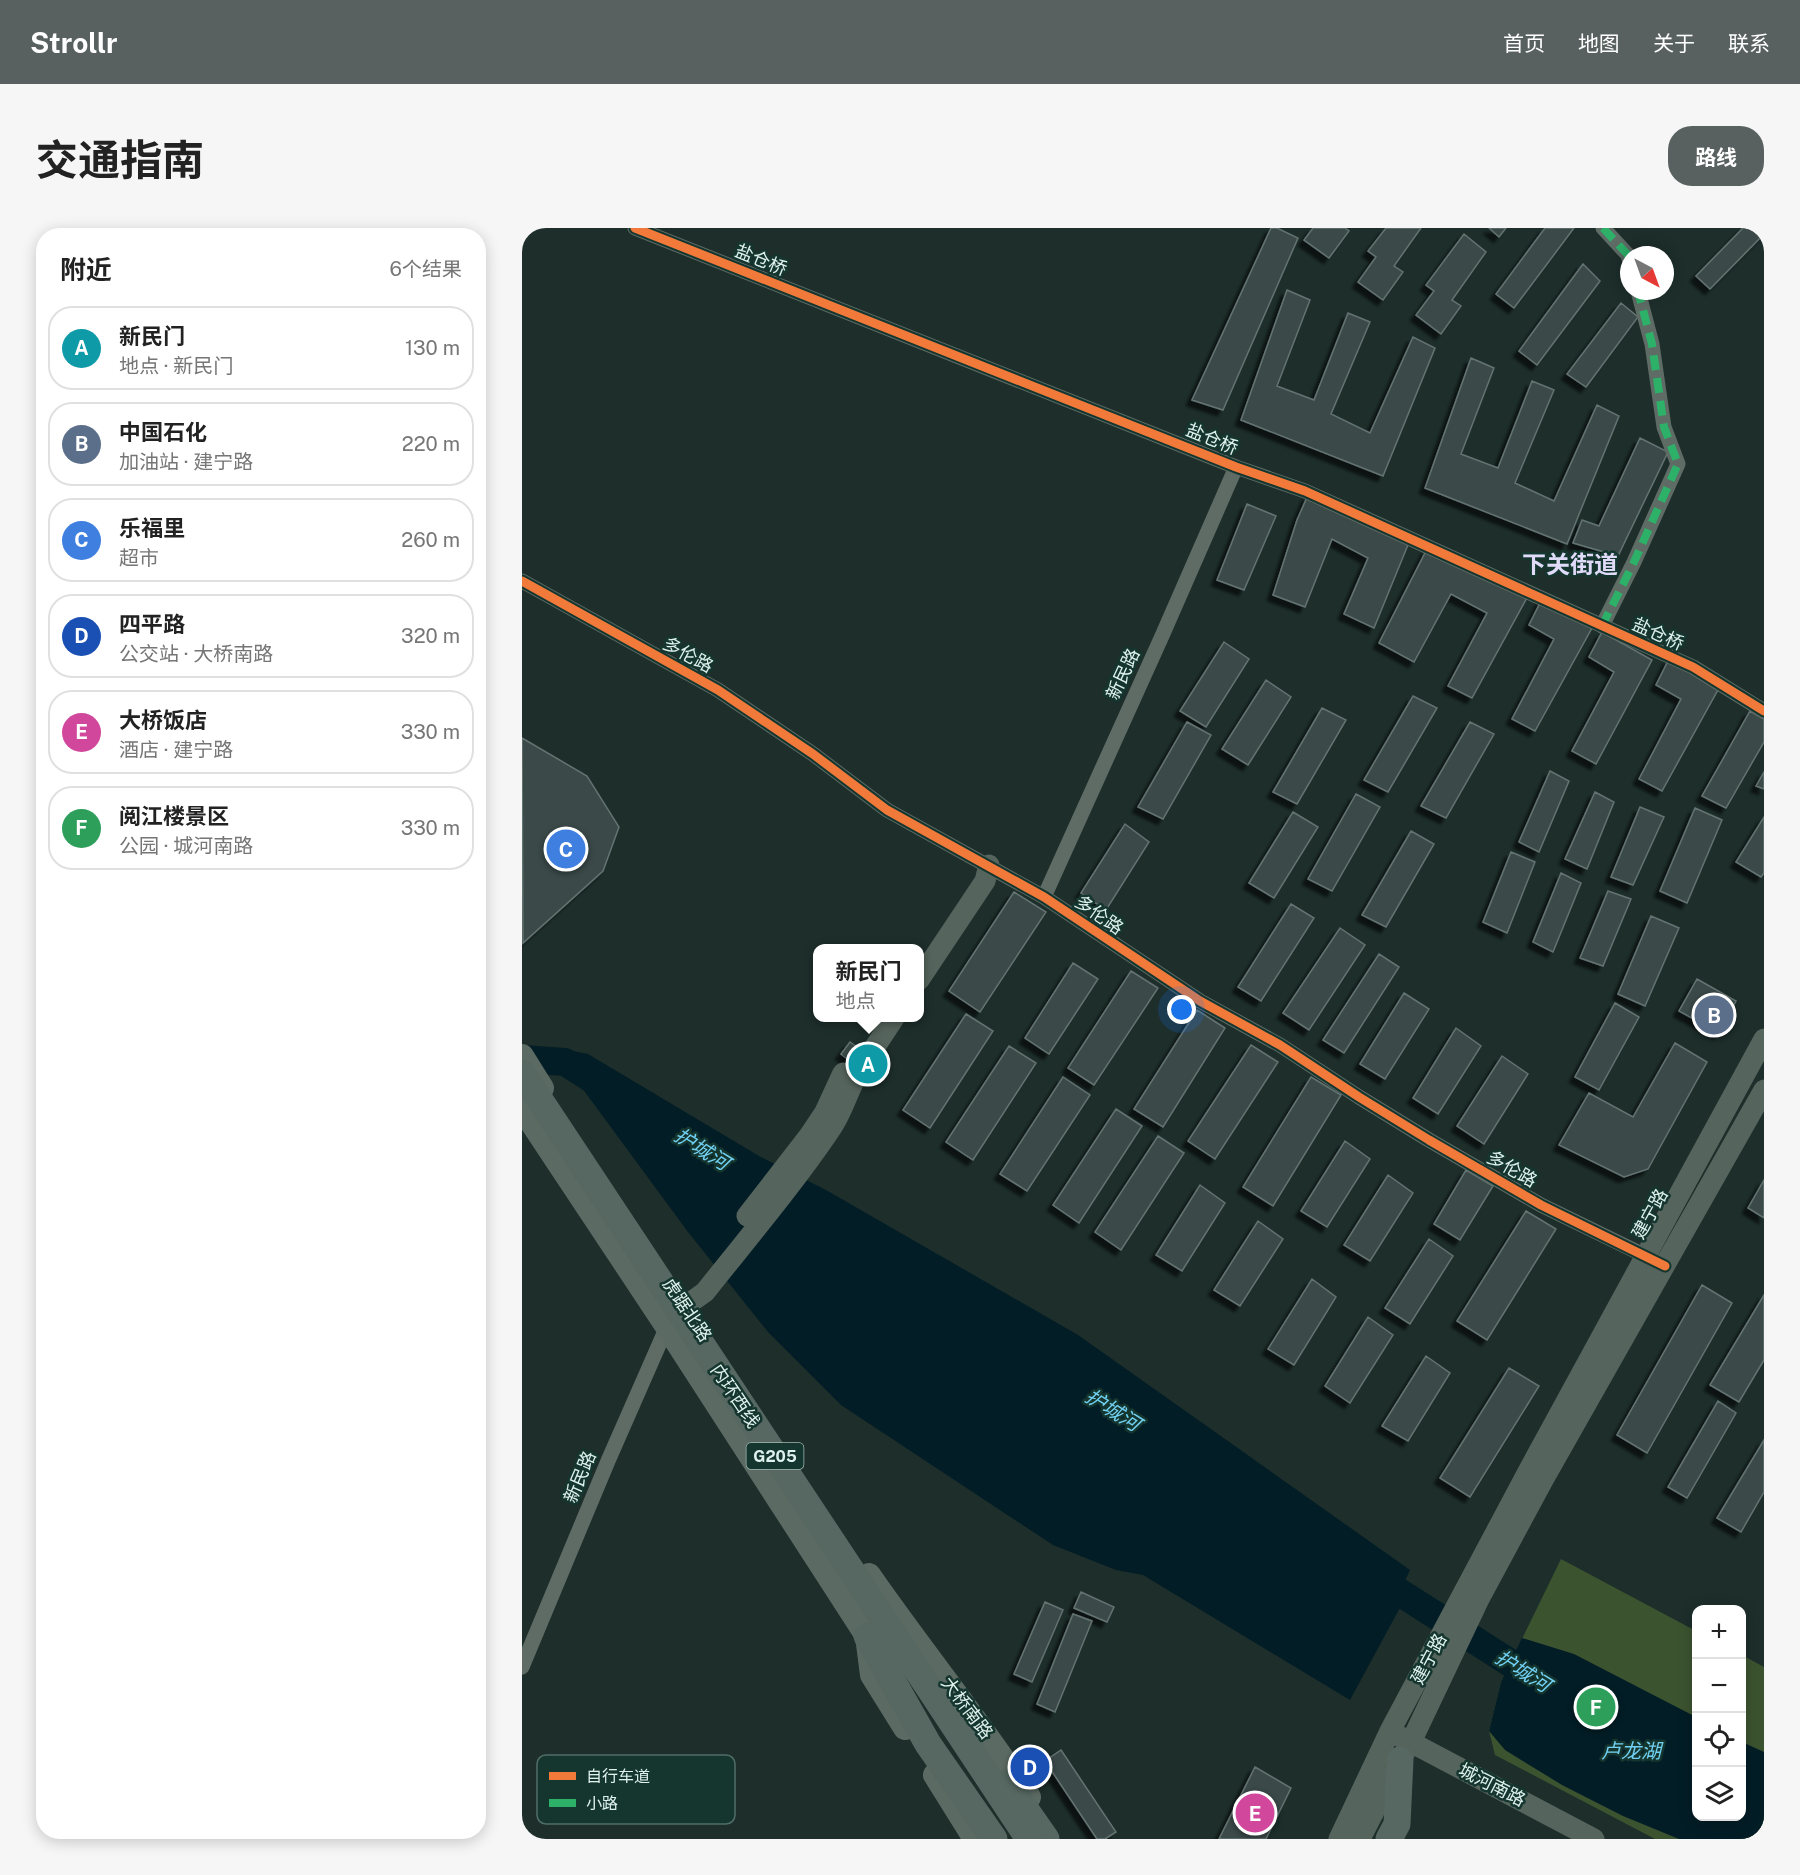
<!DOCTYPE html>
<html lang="zh">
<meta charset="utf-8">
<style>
:root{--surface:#fff;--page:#f6f6f6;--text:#222;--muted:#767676;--line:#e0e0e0;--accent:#58615f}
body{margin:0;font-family:"Public Sans","Noto Sans SC",sans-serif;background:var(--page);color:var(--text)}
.controls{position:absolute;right:18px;bottom:18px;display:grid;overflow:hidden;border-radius:12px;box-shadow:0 3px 15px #0003}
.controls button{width:54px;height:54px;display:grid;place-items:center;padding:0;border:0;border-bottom:2px solid var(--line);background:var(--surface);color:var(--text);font:30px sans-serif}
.compass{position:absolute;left:1098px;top:18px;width:54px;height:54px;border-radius:50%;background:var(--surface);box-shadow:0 3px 15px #0003;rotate:139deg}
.you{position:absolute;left:660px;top:782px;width:21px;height:21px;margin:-15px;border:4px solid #fff;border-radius:50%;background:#1a73e8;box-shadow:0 0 0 9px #1a73e833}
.badge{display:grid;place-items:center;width:39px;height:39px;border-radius:50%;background:var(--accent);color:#fff;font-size:20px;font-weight:700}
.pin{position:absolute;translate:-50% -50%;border:3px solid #fff;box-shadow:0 2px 6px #0006}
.popup{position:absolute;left:291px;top:716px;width:111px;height:78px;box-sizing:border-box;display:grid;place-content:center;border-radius:12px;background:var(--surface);filter:drop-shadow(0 2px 4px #0005);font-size:20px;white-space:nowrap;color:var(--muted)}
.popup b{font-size:22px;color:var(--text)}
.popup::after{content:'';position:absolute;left:50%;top:100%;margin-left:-12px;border:12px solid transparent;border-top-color:var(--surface)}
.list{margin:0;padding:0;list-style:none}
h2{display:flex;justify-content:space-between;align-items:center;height:78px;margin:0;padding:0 24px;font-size:26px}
h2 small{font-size:20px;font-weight:400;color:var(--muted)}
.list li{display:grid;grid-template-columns:39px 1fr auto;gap:18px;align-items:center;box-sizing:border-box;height:84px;margin:0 12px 12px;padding:0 12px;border:2px solid var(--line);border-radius:24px}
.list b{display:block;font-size:22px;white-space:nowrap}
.list p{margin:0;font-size:20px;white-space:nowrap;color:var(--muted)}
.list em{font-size:20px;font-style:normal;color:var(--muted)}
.icon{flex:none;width:33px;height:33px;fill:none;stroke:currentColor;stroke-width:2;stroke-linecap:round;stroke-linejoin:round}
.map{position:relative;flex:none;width:1242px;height:1611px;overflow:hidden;border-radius:24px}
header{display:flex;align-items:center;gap:36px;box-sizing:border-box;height:84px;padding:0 30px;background:var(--accent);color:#fff}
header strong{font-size:28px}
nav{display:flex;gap:33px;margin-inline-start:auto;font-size:21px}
.intro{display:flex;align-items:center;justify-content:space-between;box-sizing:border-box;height:144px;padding:0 36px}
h1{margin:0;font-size:42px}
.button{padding:15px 27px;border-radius:24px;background:var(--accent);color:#fff;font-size:21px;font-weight:700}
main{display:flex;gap:36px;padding:0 36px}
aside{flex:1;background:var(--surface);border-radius:24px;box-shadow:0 3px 15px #0003}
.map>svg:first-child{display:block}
.green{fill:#3c5330}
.water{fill:#031d26}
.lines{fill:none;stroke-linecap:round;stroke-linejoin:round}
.river{stroke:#031d26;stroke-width:28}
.building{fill:#3b4a49;stroke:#647372;stroke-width:1.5;filter:url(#shadow)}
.secondary-tunnel{stroke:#3a4b48;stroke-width:21;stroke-dasharray:21 10;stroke-linecap:butt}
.street{stroke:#5f6b65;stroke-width:15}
.secondary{stroke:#55645d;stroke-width:21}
.primary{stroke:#5c6a64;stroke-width:24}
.highway{stroke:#566861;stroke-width:27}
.highway-bridge{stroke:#566861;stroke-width:27}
.quiet{stroke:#2db169;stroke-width:8;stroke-dasharray:15 8;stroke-linecap:butt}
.cycleway-casing{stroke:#15362f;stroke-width:13}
.cycleway{stroke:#f17a3a;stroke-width:9}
.labels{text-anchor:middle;stroke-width:5;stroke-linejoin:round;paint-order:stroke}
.shield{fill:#15362f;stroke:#a2b9b4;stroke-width:1.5}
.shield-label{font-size:16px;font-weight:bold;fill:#dff1ed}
.street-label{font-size:18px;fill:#dff1ed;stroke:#15362f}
.water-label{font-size:20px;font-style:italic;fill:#71d1f3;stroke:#15362f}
.district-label{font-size:24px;font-weight:bold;fill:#dfdbf9;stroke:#15362f}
.key{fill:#15362f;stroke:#526e68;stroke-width:1.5}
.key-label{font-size:16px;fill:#dff1ed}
</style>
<header>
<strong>Strollr</strong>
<nav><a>首页</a><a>地图</a><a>关于</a><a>联系</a></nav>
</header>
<div class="intro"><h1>交通指南</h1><a class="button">路线</a></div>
<main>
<aside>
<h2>附近<small>6个结果</small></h2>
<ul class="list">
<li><span class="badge" style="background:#0f9aa8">A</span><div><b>新民门</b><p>地点 · 新民门</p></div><em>130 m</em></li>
<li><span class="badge" style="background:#5c6f8a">B</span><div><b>中国石化</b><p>加油站 · 建宁路</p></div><em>220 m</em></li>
<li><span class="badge" style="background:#3f7fe0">C</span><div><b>乐福里</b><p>超市</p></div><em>260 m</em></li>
<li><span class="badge" style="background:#1a4fb4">D</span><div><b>四平路</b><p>公交站 · 大桥南路</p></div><em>320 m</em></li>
<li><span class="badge" style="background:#d1479c">E</span><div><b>大桥饭店</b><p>酒店 · 建宁路</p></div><em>330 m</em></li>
<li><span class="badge" style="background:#2e9e5b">F</span><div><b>阅江楼景区</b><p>公园 · 城河南路</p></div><em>330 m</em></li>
</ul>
</aside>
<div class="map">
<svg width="1242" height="1611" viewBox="0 0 1242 1611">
<defs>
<filter id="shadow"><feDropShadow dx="-5.5" dy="5.5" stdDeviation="1.5" flood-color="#0009"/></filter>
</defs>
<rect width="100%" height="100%" fill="#1d2e2b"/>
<path class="green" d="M1039 1331 1174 1403V1588H1220V1427L1242 1439V1611H1133L973 1527 967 1503 979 1454Z"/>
<path class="water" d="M35 820 66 826 237 928 304 962 556 1107 888 1342 880 1359 887 1363 828 1472 621 1347 594 1342 531 1317 319 1177 246 1104 166 1004 35 826Z
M1000 1410 1052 1426 1174 1489V1588H1220V1514L1242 1524V1611H1157L1101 1588 1040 1557 983 1522 967 1503 979 1454Z"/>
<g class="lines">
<path class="river" d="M0 831 43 834 73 853
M852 1348 1020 1455"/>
</g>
<path class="building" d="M749 0H755L776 10 701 182 670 172Z
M791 0H823L827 3 807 30 782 12Z
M864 0H899L872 38 881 44 861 72 836 54 854 29 846 23Z
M967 0H984L977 9Z
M1023 0H1052L992 80 974 66Z
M1221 0H1242V6L1188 61 1174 48Z
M942 6 964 24 930 72 939 78 919 106 894 87 912 63 904 57Z
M1061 36 1078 53 1015 137 997 123Z
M765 62 788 72 755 158 792 172 826 85 848 94 809 186 848 205 891 109 913 120 861 248 719 192Z
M1099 75 1116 89 1064 159 1045 146Z
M949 130 972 140 939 226 976 240 1010 153 1032 162 993 255 1032 273 1075 177 1097 188 1045 316 903 260Z
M1118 210 1146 224 1096 328 1051 315 1060 292 1077 298Z
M786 267 888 312 852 400 822 386 846 330 810 311 783 379 751 367 775 292Z
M725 276 754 288 722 362 695 352Z
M905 321 1007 366 950 470 926 458 965 385 929 366 892 434 857 415Z
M1020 371 1070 400 1013 503 990 491 1032 411 1007 397Z
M1080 404 1130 432 1074 536 1050 523 1092 444 1067 429Z
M702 414 727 431 684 499 658 483Z
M1147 431 1197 460 1140 563 1117 551 1159 471 1134 457Z
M744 452 769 469 726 537 700 521Z
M891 468 915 480 866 564 842 552Z
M800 480 824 492 775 576 751 564Z
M1228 483 1242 491V514L1204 580 1180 568Z
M665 494 689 507 641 591 616 579Z
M948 494 972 506 924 590 899 578Z
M0 510 65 548 97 599 81 643 1 715Z
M1028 543 1047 553 1017 624 997 614Z
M1242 544V561L1234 558Z
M1073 564 1092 574 1065 641 1043 631Z
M834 566 858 579 810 663 786 651Z
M1118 579 1142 589 1111 657 1089 649Z
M1173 580 1200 592 1165 675 1138 663Z
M771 584 796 599 752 670 727 655Z
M1242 589V645L1239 649 1214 634Z
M603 596 627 614 584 682 559 665Z
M889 603 912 616 864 699 840 687Z
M989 624 1013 634 985 705 961 694Z
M1039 645 1059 655 1031 724 1011 714Z
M1086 663 1109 671 1081 738 1058 730Z
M492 664 524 684 458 784 427 763Z
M769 676 792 690 739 773 716 759Z
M1129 688 1157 700 1123 778 1096 766Z
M818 700 843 717 787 802 761 785Z
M857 726 877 739 822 825 801 812Z
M551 735 576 751 527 826 503 810Z
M609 743 636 760 572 857 546 840Z
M1175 751 1214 773 1197 805 1157 783Z
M882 765 907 781 863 851 838 836Z
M1093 775 1117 789 1077 862 1053 849Z
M675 782 703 800 641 899 612 881Z
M444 786 471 803 408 900 381 882Z
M934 800 959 818 916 886 891 870Z
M328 814 364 840 355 852 319 826Z
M1153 815 1185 834 1126 941 1102 949 1037 917 1067 865 1111 889Z
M729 817 756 834 693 931 666 913Z
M487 818 514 835 451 932 424 914Z
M980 828 1006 846 962 916 935 898Z
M541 849 568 867 505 963 478 946Z
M789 849 819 867 751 978 721 959Z
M594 881 620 898 557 995 531 977Z
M636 908 662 925 599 1022 573 1004Z
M823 913 848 931 805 999 779 983Z
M944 942 971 958 938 1012 912 996Z
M866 947 891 965 848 1033 822 1017Z
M1242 952V990L1226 980Z
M678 957 703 975 660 1043 634 1027Z
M1004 983 1034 1001 965 1112 935 1093Z
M736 993 761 1011 718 1078 692 1062Z
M907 1011 931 1028 888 1096 863 1080Z
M790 1051 814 1069 772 1137 746 1121Z
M1180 1057 1210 1075 1125 1225 1095 1207Z
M1242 1067V1132L1217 1174 1188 1157Z
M846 1089 871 1107 828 1175 803 1158Z
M904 1128 928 1145 886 1213 860 1198Z
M987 1140 1017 1158 948 1269 918 1250Z
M1196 1173 1214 1185 1165 1270 1146 1259Z
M1242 1212V1264L1219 1304 1195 1290Z
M559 1364 592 1379 585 1394 552 1380Z
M523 1374 541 1382 510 1454 492 1446Z
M551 1386 570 1393 533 1484 515 1476Z
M539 1522 594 1604 583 1611H575L523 1533Z
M733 1539 769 1560 744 1611H697Z"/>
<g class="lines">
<path class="secondary-tunnel" d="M329 833 337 821"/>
<path class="street" d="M113 0 714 239 783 263 1171 439 1242 483
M1081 0 1106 27 1107 31
M0 353 196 462 291 526 365 582 522 669 678 773 758 817 837 869 907 912 1019 977 1132 1032
M1080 398 1112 334 1156 236 1142 199 1130 116 1116 63
M522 669 640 408 714 239
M0 1439 86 1233 147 1094"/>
<path class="secondary" d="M397 752 463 653 467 637
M347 828 372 790
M225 988 287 908 303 884 321 845
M162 1079 183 1064C225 1011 270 958 308 902 322 883 326 860 339 840
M877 1508 1072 1611
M817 1611 868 1503 1008 1240 1242 811
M838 1611 878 1532 889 1514 957 1371 1021 1252 1242 862"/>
<path class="primary" d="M0 828 20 860
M0 880 144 1097 345 1408 350 1447 383 1500
M347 1347C399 1422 457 1493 507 1569
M413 1547 453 1611"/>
<path class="highway" d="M345 1408 406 1516 472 1611
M485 1555 524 1611
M867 1611 875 1596 878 1532"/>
<path class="highway-bridge" d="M0 845 507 1611"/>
<path class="quiet" d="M1081 0 1106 27 1107 31
M1080 398 1112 334 1156 236 1142 199 1130 116 1116 63"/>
<defs>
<path id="cycleway" d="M113 0 714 239 783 263 1171 439 1242 483
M0 353 196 462 291 526 365 582 522 669 678 773 758 817 837 869 907 912 1019 977 1143 1038"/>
</defs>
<use href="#cycleway" class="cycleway-casing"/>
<use href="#cycleway" class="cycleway"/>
</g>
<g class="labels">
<rect class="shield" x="224.5" y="1215" width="57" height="26" rx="4.5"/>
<g class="shield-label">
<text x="253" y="1234">G205</text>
</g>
<g class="street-label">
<text transform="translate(239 32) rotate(22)" y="6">盐仓桥</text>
<text transform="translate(690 211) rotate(22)" y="6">盐仓桥</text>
<text transform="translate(1136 406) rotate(24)" y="6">盐仓桥</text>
<text transform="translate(166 427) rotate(29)" y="6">多伦路</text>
<text transform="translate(601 446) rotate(-65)" y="6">新民路</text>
<text transform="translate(577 687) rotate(35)" y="6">多伦路</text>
<text transform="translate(990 941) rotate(30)" y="6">多伦路</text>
<text transform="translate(1128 986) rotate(-61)" y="6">建宁路</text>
<text transform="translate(165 1082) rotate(56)" y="6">虎踞北路</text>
<text transform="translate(213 1168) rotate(56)" y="6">内环西线</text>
<text transform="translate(58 1249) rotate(-67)" y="6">新民路</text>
<text transform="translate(907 1431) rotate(-62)" y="6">建宁路</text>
<text transform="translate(445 1480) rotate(53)" y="6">大桥南路</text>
<text transform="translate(970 1557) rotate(27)" y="6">城河南路</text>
</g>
<g class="water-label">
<text transform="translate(180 921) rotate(32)" y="7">护城河</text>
<text transform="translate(591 1182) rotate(32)" y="7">护城河</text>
<text transform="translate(1001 1443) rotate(32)" y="7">护城河</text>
<text x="1109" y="1530">卢龙湖</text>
</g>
<g class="district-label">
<text x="1048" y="345">下关街道</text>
</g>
</g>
<rect x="15" y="1527" width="198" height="69" rx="9" class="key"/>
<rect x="27" y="1544" width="27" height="8" fill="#f17a3a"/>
<rect x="27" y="1571" width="27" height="8" fill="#2db169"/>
<g class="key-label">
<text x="64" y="1554">自行车道</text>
<text x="64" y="1581">小路</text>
</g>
</svg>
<div class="controls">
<button>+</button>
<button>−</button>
<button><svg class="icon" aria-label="locate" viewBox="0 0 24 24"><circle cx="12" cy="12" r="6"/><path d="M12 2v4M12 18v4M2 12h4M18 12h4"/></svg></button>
<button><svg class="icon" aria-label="layers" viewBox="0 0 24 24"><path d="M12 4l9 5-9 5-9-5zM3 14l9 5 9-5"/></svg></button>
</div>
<svg class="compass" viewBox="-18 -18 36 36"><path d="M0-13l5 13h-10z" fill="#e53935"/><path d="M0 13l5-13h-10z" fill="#767676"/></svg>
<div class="you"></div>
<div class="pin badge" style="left:346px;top:836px;background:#0f9aa8">A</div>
<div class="popup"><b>新民门</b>地点</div>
<div class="pin badge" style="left:1192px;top:787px;background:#5c6f8a">B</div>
<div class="pin badge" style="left:44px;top:621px;background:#3f7fe0">C</div>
<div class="pin badge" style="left:508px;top:1539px;background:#1a4fb4">D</div>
<div class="pin badge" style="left:733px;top:1585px;background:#d1479c">E</div>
<div class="pin badge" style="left:1074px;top:1479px;background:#2e9e5b">F</div>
</div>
</main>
